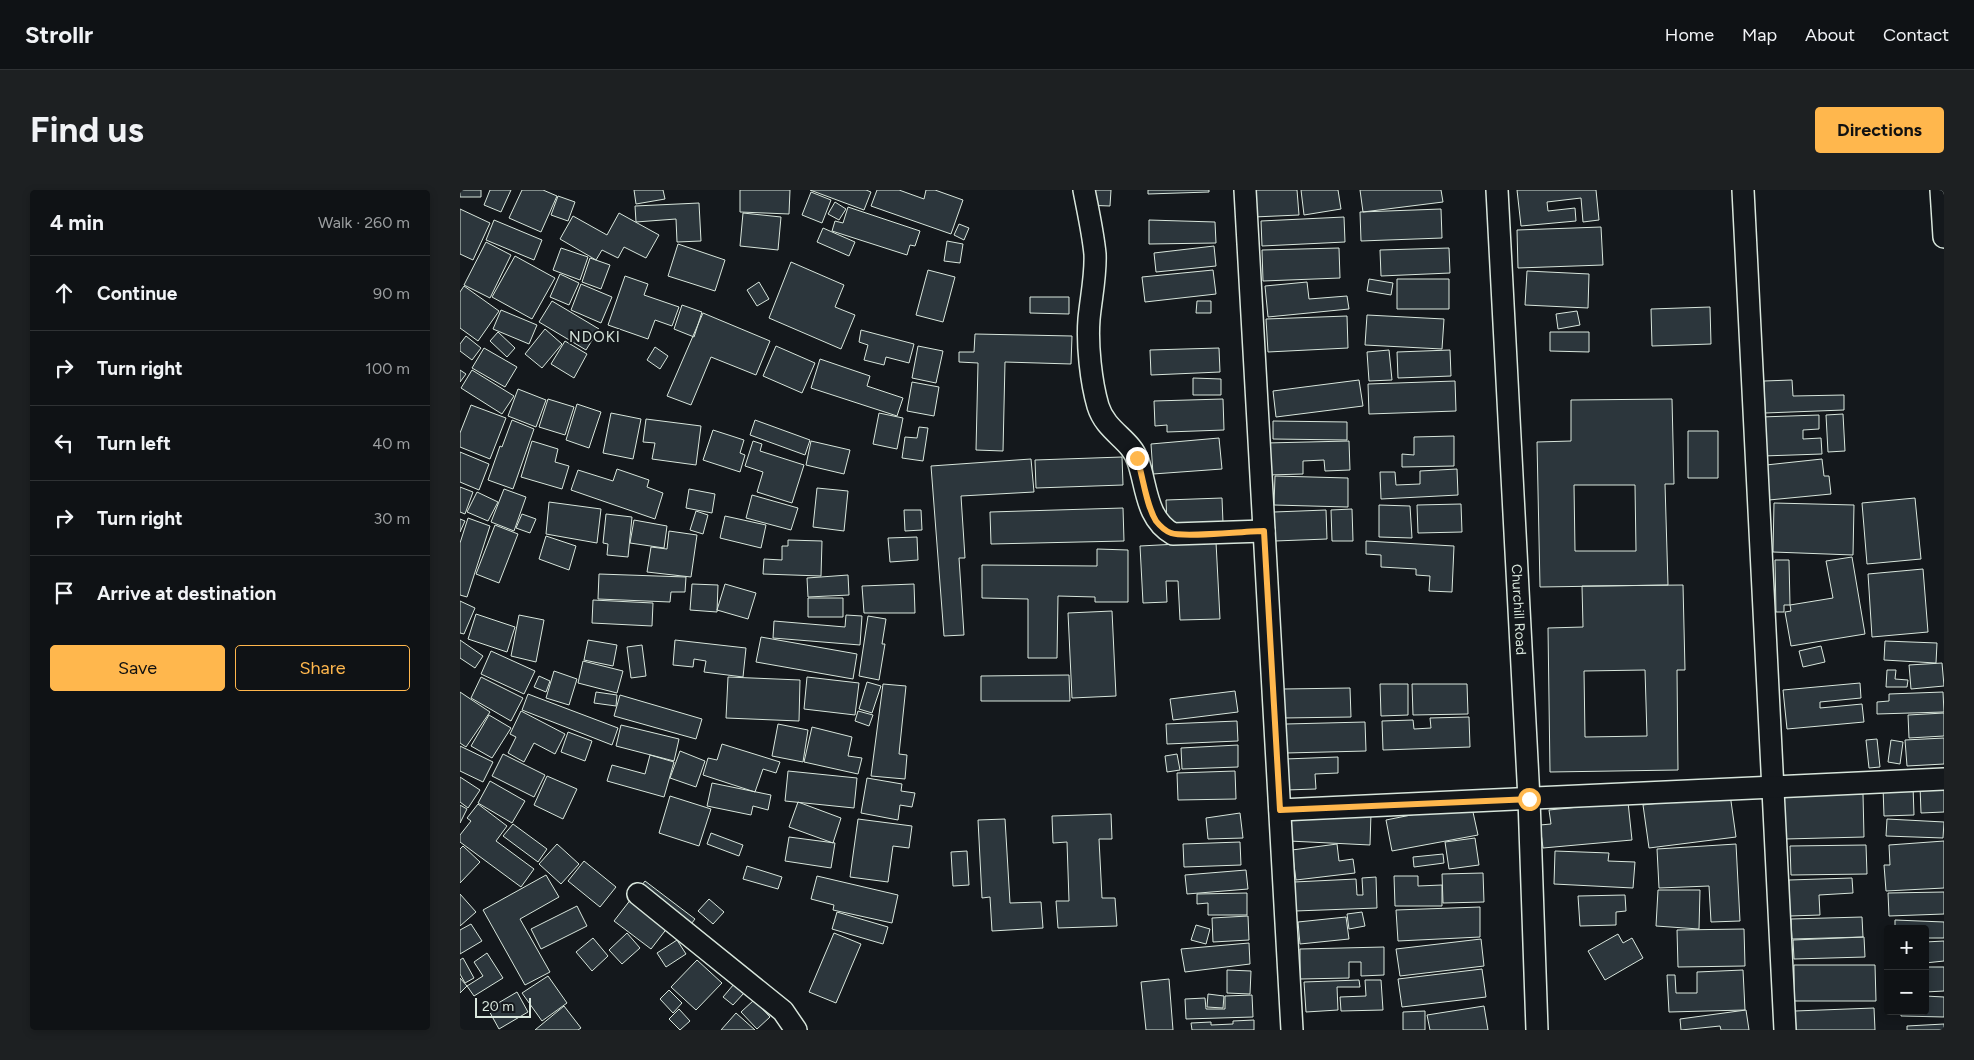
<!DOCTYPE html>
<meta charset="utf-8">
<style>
:root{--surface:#0f1215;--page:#1d2022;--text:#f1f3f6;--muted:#9b9ea0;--line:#2f3234;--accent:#ffb74d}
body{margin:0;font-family:Figtree,sans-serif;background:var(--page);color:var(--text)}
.controls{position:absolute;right:15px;bottom:15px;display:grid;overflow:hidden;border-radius:5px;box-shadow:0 2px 8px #0003}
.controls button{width:45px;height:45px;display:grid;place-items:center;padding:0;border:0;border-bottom:1px solid var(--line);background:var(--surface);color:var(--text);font:25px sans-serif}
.scale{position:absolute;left:15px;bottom:12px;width:56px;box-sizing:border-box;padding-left:5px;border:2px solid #d8e6dc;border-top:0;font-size:14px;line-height:18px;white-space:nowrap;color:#d8e6dc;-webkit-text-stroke:4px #14181c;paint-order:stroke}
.stop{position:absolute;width:15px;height:15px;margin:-11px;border:4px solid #ffb74d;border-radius:50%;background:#fff}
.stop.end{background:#ffb74d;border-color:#fff;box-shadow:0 1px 5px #0008}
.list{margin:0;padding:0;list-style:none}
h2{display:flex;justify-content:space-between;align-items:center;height:65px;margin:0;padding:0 20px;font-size:21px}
h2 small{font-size:16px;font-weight:400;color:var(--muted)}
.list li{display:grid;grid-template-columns:32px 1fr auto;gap:15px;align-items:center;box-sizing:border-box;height:75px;padding:0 20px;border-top:1px solid var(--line)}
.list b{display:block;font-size:19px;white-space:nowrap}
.list em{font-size:16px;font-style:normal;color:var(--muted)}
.actions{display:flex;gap:10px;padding:15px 20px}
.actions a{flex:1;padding:11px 0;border:1px solid var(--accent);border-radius:5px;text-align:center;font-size:18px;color:var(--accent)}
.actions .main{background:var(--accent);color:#111}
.icon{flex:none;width:28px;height:28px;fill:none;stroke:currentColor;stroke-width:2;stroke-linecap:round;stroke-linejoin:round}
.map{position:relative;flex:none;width:1484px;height:840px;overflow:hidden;border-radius:5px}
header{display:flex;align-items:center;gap:30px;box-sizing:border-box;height:70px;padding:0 25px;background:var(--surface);border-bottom:1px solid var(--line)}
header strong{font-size:24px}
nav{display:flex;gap:28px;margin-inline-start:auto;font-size:18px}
.intro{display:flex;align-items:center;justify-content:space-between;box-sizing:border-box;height:120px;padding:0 30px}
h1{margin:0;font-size:35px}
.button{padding:12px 22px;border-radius:5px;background:var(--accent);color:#111;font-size:18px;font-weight:700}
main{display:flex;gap:30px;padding:0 30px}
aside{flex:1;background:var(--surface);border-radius:5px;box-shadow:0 2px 8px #0003}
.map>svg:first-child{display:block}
.building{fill:#2c363c;stroke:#d8e6dc;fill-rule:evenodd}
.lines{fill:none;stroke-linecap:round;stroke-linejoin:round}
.minor-casing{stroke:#d8e6dc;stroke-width:24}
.minor{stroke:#14181c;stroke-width:21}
.route{stroke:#ffb74d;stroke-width:6}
.labels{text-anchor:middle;stroke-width:4;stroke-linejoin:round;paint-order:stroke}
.street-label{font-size:14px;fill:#d8e6dc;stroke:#14181c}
.neighbourhood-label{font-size:15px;letter-spacing:1px;fill:#d8e6dc;stroke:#14181c}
</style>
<header>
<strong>Strollr</strong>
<nav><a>Home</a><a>Map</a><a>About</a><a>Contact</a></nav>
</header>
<div class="intro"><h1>Find us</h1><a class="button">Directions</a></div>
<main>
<aside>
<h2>4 min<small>Walk · 260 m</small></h2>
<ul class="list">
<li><svg class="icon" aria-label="ahead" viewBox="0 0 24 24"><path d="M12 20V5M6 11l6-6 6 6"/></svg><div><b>Continue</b></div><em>90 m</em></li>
<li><svg class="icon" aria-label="right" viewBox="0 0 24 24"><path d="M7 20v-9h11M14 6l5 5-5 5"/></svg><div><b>Turn right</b></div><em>100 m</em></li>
<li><svg class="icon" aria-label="left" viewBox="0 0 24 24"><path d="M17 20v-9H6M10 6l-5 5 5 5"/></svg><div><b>Turn left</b></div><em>40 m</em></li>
<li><svg class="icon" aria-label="right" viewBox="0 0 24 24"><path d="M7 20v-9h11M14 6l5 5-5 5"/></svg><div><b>Turn right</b></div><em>30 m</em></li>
<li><svg class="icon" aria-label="arrive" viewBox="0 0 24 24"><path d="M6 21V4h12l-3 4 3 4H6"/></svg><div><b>Arrive at destination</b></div></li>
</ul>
<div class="actions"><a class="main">Save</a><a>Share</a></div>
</aside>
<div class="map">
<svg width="1484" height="840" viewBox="0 0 1484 840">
<rect width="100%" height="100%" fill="#14181c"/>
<path class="building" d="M0 0H21V7H0Z
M30 0H51L41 22 24 15Z
M62 0H83L97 6 81 42 49 28Z
M174 0H203L205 9 176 14Z
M280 0H330L329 24 280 22Z
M350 0H406L411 2 404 20Z
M417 0H439L464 9 466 0H475L503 10 491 44 411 16Z
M624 0H651L650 16 624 15Z
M688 0H749V2L688 4Z
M792 0H837L839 25 794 27Z
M841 0H878L881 19 844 25Z
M900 0H981L983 12 903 22Z
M1057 0H1136L1139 30 1123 32 1121 8 1087 12 1088 21 1115 18 1116 31 1061 36Z
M351 2 371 10 362 33 342 25Z
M98 6 115 12 108 31 91 25Z
M375 12 386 19 379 30 368 24Z
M239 13 241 51 217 52 216 29 176 32 175 16Z
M388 17 460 41 455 56 450 55 447 65 372 41 375 31 383 33Z
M0 19 30 33 13 70 0 64Z
M981 19 982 48 901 51 900 22Z
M159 23 199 45 186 68 164 57 158 68 142 60 136 70 100 49 113 26 147 45Z
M283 23 321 27 318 60 280 56Z
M884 27 885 52 802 56 801 31Z
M34 30 82 50 74 70 26 50Z
M689 30 755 32 756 53 689 54Z
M499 34 509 38 504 50 494 45Z
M1141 37 1143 75 1058 78 1057 40Z
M363 38 395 52 389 66 357 52Z
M487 51 503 54 500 73 484 71Z
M26 52 51 65 30 108 4 95Z
M218 54 265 70 255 101 208 86Z
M754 56 756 76 696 82 694 63Z
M101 58 128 67 120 90 93 80Z
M879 58 880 88 803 91 802 60Z
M989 58 990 83 921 86 920 60Z
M55 66 95 88 72 129 32 107Z
M130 68 150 75 141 99 122 92Z
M331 72 384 95 375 117 395 125 381 159 309 128Z
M468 80 495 87 483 132 456 125Z
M753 80 756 104 685 112 682 87Z
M1067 81 1129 84 1128 118 1065 115Z
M100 84 119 93 109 115 90 107Z
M165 86 188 94 184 105 219 117 212 136 195 130 188 149 148 135Z
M909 89 933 93 931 105 907 101Z
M937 89H989V119H937Z
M299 92 309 109 297 116 287 100Z
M847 92 849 109 887 106 889 119 808 127 805 96Z
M121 94 152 107 141 133 111 120Z
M4 96 39 121 18 151 0 138V102Z
M570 107H609V124L570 123Z
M92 111 139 139 126 160 79 132Z
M737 111H751V123H736Z
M222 115 242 122 234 147 214 139Z
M1250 117 1251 154 1192 156 1191 119Z
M41 120 77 135 69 154 33 139Z
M1117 121 1120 135 1098 139 1096 124Z
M243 123 310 151 296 185 251 167 231 215 207 206Z
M907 125 984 129 982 159 905 155Z
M887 126 888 158 808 162 806 129Z
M85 139 102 154 82 178 65 164Z
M401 140 454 154 449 173 426 167 424 175 404 170 408 155 399 152Z
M38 142 55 158 47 167 30 151Z
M1090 142H1129V162L1090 161Z
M515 144 612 146 611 174 545 172 543 261 516 260 518 173 499 172V162H514Z
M6 146 21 158 12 170 0 161V154Z
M105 151 127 164 114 188 91 174Z
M316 156 355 173 342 203 303 186Z
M458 156 483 161 476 193 452 188Z
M195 157 208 166 200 179 187 170Z
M24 158 57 177 45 197 12 178Z
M759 158 760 182 691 185 690 160Z
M929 160 932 190 909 191 907 162Z
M990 160 991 186 938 188 937 162Z
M360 169 410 186 407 196 443 208 437 226 351 198Z
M0 180 6 184 0 192Z
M12 180 54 206 42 224 1 198Z
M733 188 761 189V205H733Z
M899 190 903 216 816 227 813 201Z
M1332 190 1333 206 1384 205V220L1305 223 1304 191Z
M995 191 996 221 909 224 908 194Z
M452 192 479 197 474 226 447 221Z
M58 199 86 210 76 237 48 226Z
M88 209 114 217 105 245 79 237Z
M763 209 764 240 707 242V235L695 236 694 211Z
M1212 209 1214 294H1205L1208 395 1080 397 1077 252 1111 251V210ZM1114 295H1175L1176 361H1115Z
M117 214 141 222 129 258 106 250Z
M11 215 46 228 30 269 0 257V243Z
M151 223 181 229 173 269 143 263Z
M419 223 443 228 437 259 413 254Z
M1383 224 1385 261 1368 262 1366 225Z
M1359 225V239L1343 240V249L1361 248 1362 264 1303 266 1301 227Z
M186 229 241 236 236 275 192 269 195 253 183 252Z
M52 230 74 239 53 299 28 290 40 256 42 257Z
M295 230 350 250 345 265 290 245Z
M813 231 887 232V250L813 249Z
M459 237 468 238 463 271 442 268 445 247 457 248Z
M253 240 284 250 280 263 285 265 280 282 243 270Z
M1228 241H1258V288H1228Z
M994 246V276L942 277V264L954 265V247Z
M759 248 762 279 693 284 691 254Z
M72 251 98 259 95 272 109 276 102 299 61 287Z
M293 251 302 254 300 261 344 275 332 313 297 302 303 282 285 276Z
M351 251 390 260 384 284 346 275Z
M889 251 890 280 865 281 864 270 843 271V284L808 285 807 253Z
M0 262 29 274 19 300 0 292Z
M662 267 663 295 576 298 575 270Z
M571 269 574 302 501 306 505 368H499L504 445 484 446 471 276Z
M1362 269 1364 286H1369L1371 304 1309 310 1306 275Z
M157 279 189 290 187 297 203 303 195 329 111 300 118 280 153 291Z
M997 279 998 305 921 309 920 282H935L936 295 960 294V281Z
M815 286 888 288V317L814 315Z
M0 297 13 302 5 324 0 322Z
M357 298 388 301 384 341 353 337Z
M44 299 66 307 54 341 31 332Z
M229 299 255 304 252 323 226 318Z
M17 302 38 312 28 331 7 322Z
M292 305 338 318 331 340 286 328Z
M762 308 763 333 707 335 706 310Z
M1455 308 1461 369 1407 374 1402 313Z
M89 312 141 319 137 353 86 344Z
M1314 313 1394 315 1393 365 1313 362Z
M1001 314 1002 342 958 343 957 315Z
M919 315 950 316 952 348 919 347Z
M663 318 664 351 531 354 530 322Z
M892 319 893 351H872L871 320Z
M444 320H461L462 340 445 341Z
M866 320 867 349 815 351 814 322Z
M236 321 248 325 243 344 230 340Z
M62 324 76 329 70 343 56 338Z
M146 324 172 327 168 367 147 365 148 354 143 353Z
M265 326 306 335 301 358 260 348Z
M8 328 30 336 7 407 0 405V353Z
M0 329 5 331 0 342Z
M174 330 207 336 204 358 170 353Z
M35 335 58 344 39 393 16 384Z
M209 341 237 345 231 387 187 382 191 357 207 359Z
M86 346 116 356 109 380 79 369Z
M457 347 458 370 430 372 428 348Z
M328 350 362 351 361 386 303 384 304 369 322 370V356H328Z
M906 351 994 356 992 402 969 401 970 386 956 385V379L921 377V365L906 364Z
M756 352 760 429 720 430 718 391H706L707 412 683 413 680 356Z
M637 359 668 360V412H635V407L598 406 597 468H568V409L522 408V375L637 376Z
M1392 367 1405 444 1331 456 1325 422 1331 421 1330 415 1373 408 1366 371Z
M1315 370H1329L1330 415H1324V422H1316Z
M1463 379 1468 442 1412 447 1408 384Z
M139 384 226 387 225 402H211L210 412 138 409Z
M388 385 389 405 348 407 347 388Z
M232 394 258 395 257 422 230 420Z
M265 394 296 403 288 429 257 420Z
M454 394 455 423H404L402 396Z
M1223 395 1225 480H1217L1218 580 1090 582 1088 438 1123 437 1122 396ZM1185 480 1187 546 1125 547 1124 481Z
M348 408H383V427H348Z
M133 410 193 413 192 436 132 433Z
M0 411 15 418 4 444 0 443Z
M652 421 656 506 612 508 608 423Z
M16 424 55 437 47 462 8 449Z
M59 425 84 430 76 472 51 466Z
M386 425 402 426 400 455 313 448 314 431 385 437Z
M408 426 426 429 422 454H425L419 490 399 486Z
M301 447 397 464 393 489 296 472Z
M0 450 23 466 15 478 0 468Z
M128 450 157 455 153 476 124 470Z
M215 450 286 458 283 487 244 482 246 471 234 469 233 477 213 475Z
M1425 451 1477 453 1476 473 1424 470Z
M182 455 186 486 171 488 167 457Z
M1361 456 1365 472 1343 477 1339 461Z
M31 461 75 481 64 504 21 484Z
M123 471 163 481 157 503 118 493Z
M1482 473 1484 496 1451 499 1449 475Z
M1427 480H1436L1435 489 1448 490 1447 497H1426Z
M94 481 117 489 109 515 86 508Z
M609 485 610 511H521V486Z
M79 486 90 491 86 502 74 497Z
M21 487 63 508 51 531 11 508Z
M268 487 340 490 339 531 266 528Z
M347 487 399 493 395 525 344 519Z
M407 492 421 496 412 523 399 519Z
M1400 493 1401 508 1360 512V518L1402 514 1404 532 1327 539 1323 500Z
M423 494 446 496 439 564 447 565 445 589 411 586Z
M920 494H948V525L921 526Z
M952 494H1007L1008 524 953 525Z
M890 498 891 527 823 528V499Z
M775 501 778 522 713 530 710 509Z
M0 502 30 522 6 557 0 553Z
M136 502 157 505 156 516 134 513Z
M1483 502 1484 522 1417 524V512L1429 511V504Z
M68 504 158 538 152 555 62 520Z
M160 505 242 529 236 549 154 526Z
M61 521 105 544 95 564 74 553 64 572 48 563 56 547 50 544Z
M398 521 413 525 409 536 395 531Z
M1484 523V546L1449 548 1448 525Z
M29 525 51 538 32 568 11 556Z
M1009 527 1010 557 923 560 922 531 953 530 954 539 971 538 970 528Z
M777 531 778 551 707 554 706 534Z
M905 532 906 561 826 563V534Z
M318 534 348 540 343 572 312 566Z
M161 535 219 549 214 571 156 556Z
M352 537 392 547 388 566 402 568 398 584 344 572Z
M108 542 132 551 125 571 101 562Z
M1484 548V574L1447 576 1445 550Z
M1417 549 1420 577 1409 578 1406 550Z
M1431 550 1443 552 1440 574 1428 572Z
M262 554 320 572 316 583 303 579 295 602 243 585 248 568 257 570Z
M778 555V577L722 579 721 558Z
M0 556 33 572 23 592 0 581Z
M220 561 245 571 236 597 210 588Z
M43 564 85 585 74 607 32 586Z
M717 564 720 580 707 582 705 566Z
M190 565 214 572 204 607 147 591 152 575 185 584Z
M878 567V583L855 584 856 599 826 600 825 569Z
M328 581 397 588 394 618 325 611Z
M775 581 776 609 718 610 717 583Z
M87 586 117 599 103 629 74 615Z
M0 587 20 600 8 618 0 612Z
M407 588 442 594 441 601 455 603 452 617 440 615 438 630 401 623Z
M30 591 65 611 52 633 18 613Z
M252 593 311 605 308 620 293 616 291 625 247 616Z
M1484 595V622L1461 623 1460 596Z
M1453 596 1454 625 1424 626 1423 597Z
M1270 604 1276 647 1189 658 1183 615Z
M1403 604 1404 647 1325 649 1324 606Z
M210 606 251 619 239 656 199 643Z
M338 612 381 628 373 653 329 637Z
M1168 612 1172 650 1083 658 1080 635 1091 634 1089 620Z
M1011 613 1018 645 932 661 926 630Z
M18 614 47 636 36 651 74 679 61 697 0 652V645L11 631 7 628Z
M0 615 7 619 0 633Z
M830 620 911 623 910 655 829 651Z
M780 623 783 648 748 649 746 628Z
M651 624 652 649H639L642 708H655L657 736 598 738 596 711H609L607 652 593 653 592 626Z
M398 629 452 636 449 658 433 656 428 692 390 687Z
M545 629 550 713 581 712 583 738 532 741 530 707 522 708 518 630Z
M1427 629 1484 632 1483 648 1426 646Z
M53 634 87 659 78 672 43 646Z
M251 643 283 655 279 666 247 654Z
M329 647 375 653 371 678 325 671Z
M1015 648 1019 675 989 679 985 652Z
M1484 651V698L1426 701 1424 675H1430L1429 655Z
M780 652 781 675 724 677 723 654Z
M97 654 119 674 101 694 79 674Z
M877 654 879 671 893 669 895 683 836 690 832 660Z
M1276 654 1280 731 1251 732 1249 696 1199 698 1197 659Z
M1406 655 1407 684 1331 685 1330 656Z
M3 656 20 672 0 693V659Z
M507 661 509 695 493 696 491 662Z
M1095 661 1149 663 1148 671 1175 672 1173 698 1094 694Z
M983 664 984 673 954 677 953 667Z
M124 671 156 697 140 717 108 691Z
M287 676 322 687 318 699 283 689Z
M786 680 788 699 727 704 725 685Z
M1023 683 1024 712 983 713 982 684Z
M86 685 99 707 60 729 90 782 65 795 23 720Z
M357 686 438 705 432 733 373 720 374 715 351 709Z
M934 686H958V696L982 695V716H935Z
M916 687 917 718 835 721 834 692 896 689 897 705H903L902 688Z
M1392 688 1393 703 1359 705 1360 725 1330 726 1329 690Z
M185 691 235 729 221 747 208 737 191 759 154 731Z
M1198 700H1240L1239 739 1196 736Z
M1484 702V724L1429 726 1428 703Z
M787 703V725H748V713L737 714V704Z
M0 704 16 722 0 736Z
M1165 705 1166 721 1156 722V735L1120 736 1118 706Z
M249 709 264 722 253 734 238 721Z
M117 716 127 736 81 759 71 739Z
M1020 717V747L938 751 936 720Z
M377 722 428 737 423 754 372 739Z
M902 722 905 736 889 739 887 724Z
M788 726 789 750 753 752 752 728Z
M886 727 889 749 840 754 838 732Z
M1402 727 1403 747 1332 749 1331 729Z
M1435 730 1484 732V748H1465V739H1435Z
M11 734 22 751 0 764V740Z
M736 735 750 739 746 754 731 750Z
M1284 739 1285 776 1218 777 1217 740Z
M167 743 180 758 162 774 149 760Z
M374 743 401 754 376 813 349 802Z
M1158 744 1163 753 1172 748 1183 768 1145 790 1128 761Z
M1404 747 1405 767 1334 769 1333 750Z
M133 748 148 766 132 781 116 762Z
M1021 749 1024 776 940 786 936 759Z
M217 750 226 764 206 777 197 763Z
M1484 751V771L1465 773V752Z
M789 753 790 774 725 782 721 759Z
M924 757V785L901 786V772H889V788L840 789V759Z
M27 763 43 788 14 806 7 796 23 786 14 772Z
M3 768 14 788 5 793 0 784V770Z
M237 770 262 793 236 820 211 797Z
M1334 775H1415L1416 811H1334Z
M1465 777H1484V801L1465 802Z
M1022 779 1026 807 942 817 938 789Z
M767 780 791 781 790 804 767 803Z
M1283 780 1285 820 1209 822 1207 785H1215L1216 803H1237V782Z
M88 786 107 813 82 831 62 803Z
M0 788 7 796 0 803Z
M709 789 713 840H686L681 792Z
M899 790 900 797H877L878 820 846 822 844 792Z
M905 790H921L923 820 881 821 880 807 906 806Z
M274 794 284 803 273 815 263 807Z
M209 800 222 813 213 823 200 809Z
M57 802 68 822 39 839 28 819Z
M748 804 764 806 763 818 747 817Z
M792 805 793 827 726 829 725 809 745 808 746 819H765V806Z
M1465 806 1484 807V827L1441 826V821H1465Z
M294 810 310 827 297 839 281 822Z
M104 816 121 838 118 840H75Z
M1024 816 1028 840H970L967 825Z
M1414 818 1415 840H1336L1335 821Z
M219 819 230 831 220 840 209 829Z
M1286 820 1289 840H1261L1260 836 1221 840 1220 829Z
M965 821V840H943V822Z
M276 823 295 840H261Z
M794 830V840H732L731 833 751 832V835L773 834V831Z
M1484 834V840H1447V836Z"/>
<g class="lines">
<defs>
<g id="minor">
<path d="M624 0C628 21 633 43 635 64 636 85 631 108 629 129 627 155 631 192 638 216 646 242 671 249 678 271 687 297 686 329 713 344L804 341"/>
<path d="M785 0 832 840"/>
<path id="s1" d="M1037 0 1069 609 1077 840"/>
<path d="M1283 0 1325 840"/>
<path d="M1481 0 1484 47"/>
<path d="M820 620 1484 589"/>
<path d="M178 704 323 821 336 840"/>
</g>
</defs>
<use href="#minor" class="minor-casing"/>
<use href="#minor" class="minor"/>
</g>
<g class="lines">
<path class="route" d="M677 268C683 286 686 315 696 331 700 336 705 341 711 343 724 348 786 341 804 341L820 620 1069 609"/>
</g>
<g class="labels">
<g class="street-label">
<text dy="5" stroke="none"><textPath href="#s1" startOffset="420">Churchill Road</textPath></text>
</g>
<g class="neighbourhood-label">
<text x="135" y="152">NDOKI</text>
</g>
</g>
</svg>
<div class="controls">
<button>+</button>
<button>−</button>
</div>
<div class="scale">20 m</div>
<div class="stop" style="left:1069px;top:609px"></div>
<div class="stop end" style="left:677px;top:268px"></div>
</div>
</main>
